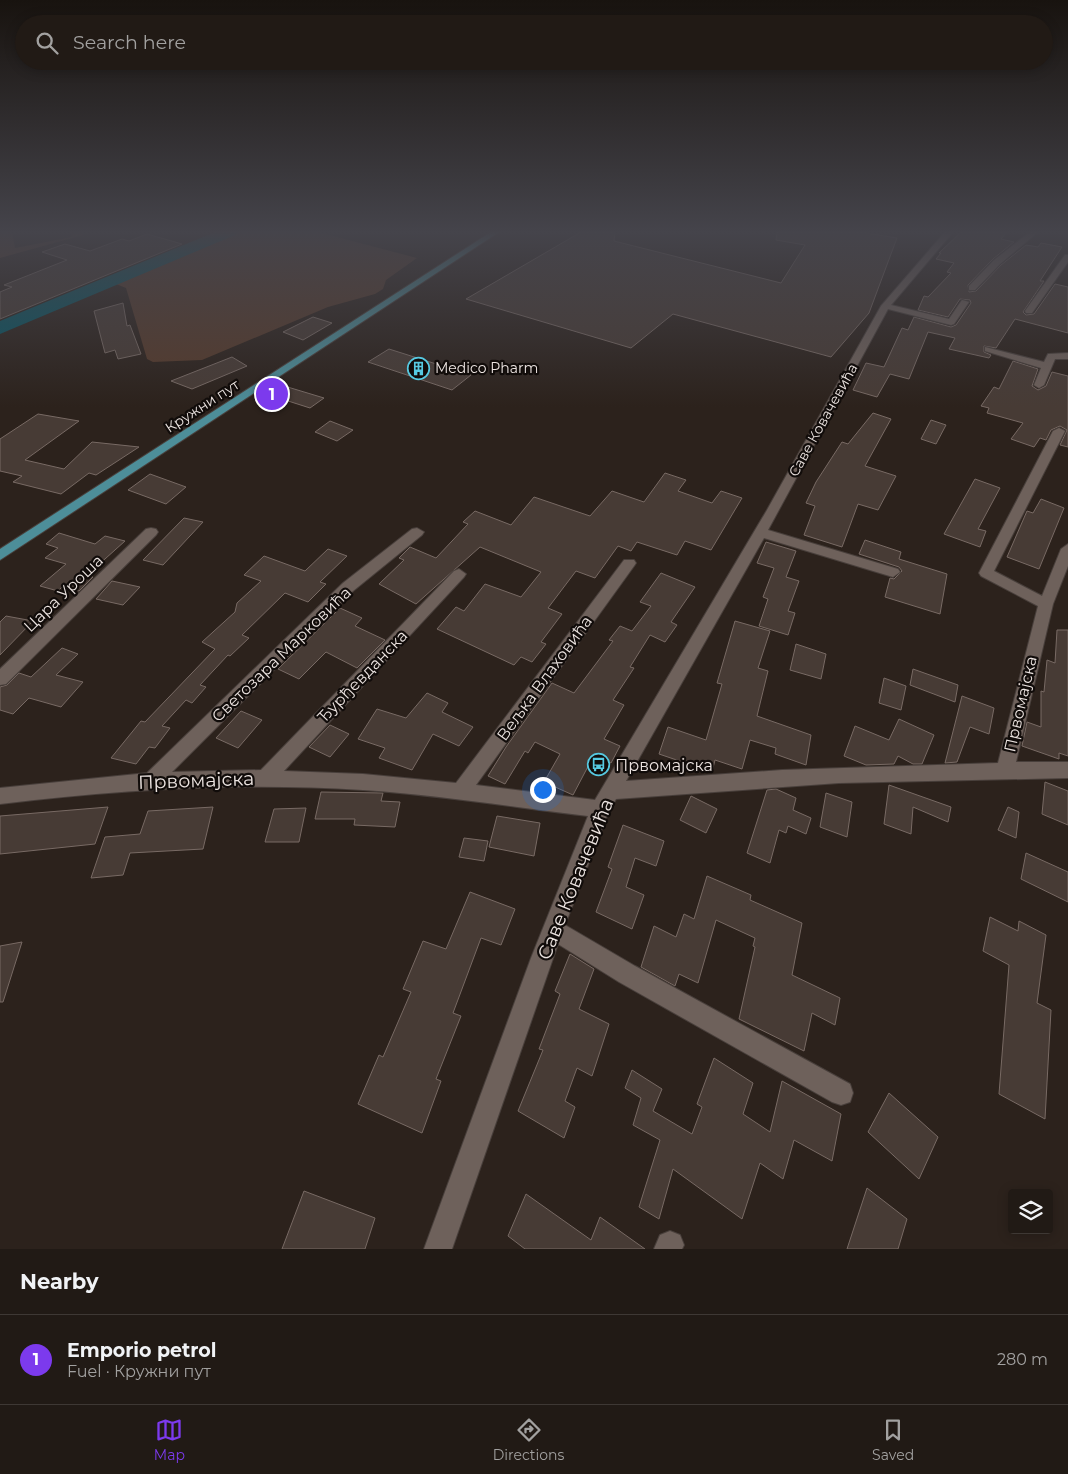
<!DOCTYPE html>
<meta charset="utf-8">
<style>
:root{--surface:#211a15;--page:#2d2722;--text:#f1f3f6;--muted:#a2a1a0;--line:#3e3834;--accent:#7c3aed}
body{margin:0;font-family:Montserrat,sans-serif;background:var(--page);color:var(--text)}
.controls{position:absolute;right:15px;bottom:15px;display:grid;overflow:hidden;border-radius:5px;box-shadow:0 2px 12px #0003}
.controls button{width:45px;height:45px;display:grid;place-items:center;padding:0;border:0;border-bottom:1px solid var(--line);background:var(--surface);color:var(--text);font:25px sans-serif}
.you{position:absolute;left:542px;top:789px;width:18px;height:18px;margin:-12px;border:4px solid #fff;border-radius:50%;background:#1a73e8;box-shadow:0 0 0 8px #1a73e833}
.badge{display:grid;place-items:center;width:32px;height:32px;border-radius:50%;background:var(--accent);color:#fff;font-size:16px;font-weight:700}
.pin{position:absolute;translate:-50% -50%;border:2px solid #fff;box-shadow:0 1px 5px #0006}
.list{margin:0;padding:0;list-style:none}
h2{display:flex;justify-content:space-between;align-items:center;height:65px;margin:0;padding:0 20px;font-size:21px}
h2 small{font-size:16px;font-weight:400;color:var(--muted)}
.list li{display:grid;grid-template-columns:32px 1fr auto;gap:15px;align-items:center;box-sizing:border-box;height:90px;padding:0 20px;border-top:1px solid var(--line)}
.list b{display:block;font-size:19px;white-space:nowrap}
.list p{margin:0;font-size:16px;white-space:nowrap;color:var(--muted)}
.list em{font-size:16px;font-style:normal;color:var(--muted)}
.icon{flex:none;width:28px;height:28px;fill:none;stroke:currentColor;stroke-width:2;stroke-linecap:round;stroke-linejoin:round}
.map{position:relative;flex:none;width:1068px;height:1249px;overflow:hidden}
.search{position:absolute;background:var(--surface);box-shadow:0 2px 12px #0003;left:15px;right:15px;top:15px;height:55px;display:flex;align-items:center;gap:12px;box-sizing:border-box;padding:0 18px;border-radius:28px;color:var(--muted);font-size:19px}
.sheet{height:155px;background:var(--surface)}
nav{display:flex;justify-content:space-around;align-items:center;box-sizing:border-box;height:70px;border-top:1px solid var(--line);background:var(--surface);font-size:14px;color:var(--muted)}
nav a{display:grid;justify-items:center;gap:2px}
nav .on{color:var(--accent)}
.map>svg:first-child{display:block}
.green{fill:#553a2b}
.lines{fill:none;stroke-linecap:round;stroke-linejoin:round}
.river{fill:#065563;fill-rule:evenodd}
.building{fill:#473b35;stroke:#786a64}
.minor-casing{stroke:#483f3b;stroke-width:2}
.major-casing{stroke:#483f3b;stroke-width:2}
.minor{fill:#6e615b;fill-rule:evenodd}
.major{fill:#4d8e99;fill-rule:evenodd}
.labels{text-anchor:middle;stroke-width:4.5;stroke-linejoin:round;paint-order:stroke}
.far-poi-label{font-size:14px;fill:#ece4e1;stroke:#110c0a;text-anchor:start}
.far-street-label{font-size:14px;fill:#ece4e1;stroke:#110c0a}
.street-label{font-size:16px;fill:#ece4e1;stroke:#110c0a}
.poi-label{font-size:16px;fill:#ece4e1;stroke:#110c0a;text-anchor:start}
.near-street-label{font-size:19px;fill:#ece4e1;stroke:#110c0a}
</style>
<div class="map">
<svg width="1068" height="1249" viewBox="0 0 1068 1249">
<rect width="100%" height="100%" fill="#2c221c"/>
<path class="green" d="M0 232H12L15 248 72 237 71 232H83V235L0 258Z
M237 232H318L417 258 386 280 383 289 375 294 328 307 202 360 153 362 147 359 126 288 116 284Z"/>
<g class="lines">
<path class="river" d="M215 232H237L235 235 0 334V321Z"/>
</g>
<path class="building" d="M581 232H615L614 241 781 283 805 245 776 240 777 232H860L897 238 869 313 831 357 673 314 631 348 466 299Z
M961 232H1007L1001 239 1014 242 993 259 968 285 969 292 976 291 1001 265 1026 245 1038 247 1041 243 1062 247 1040 281H1044L1023 312 1026 315 1034 314 1055 284 1068 287V333L1015 319 996 348 984 346V352L991 355 989 358 949 349 955 338 928 332 909 379 890 374 877 397 853 390 866 363 884 367 902 328 908 330 914 317 951 327 956 325 971 303 970 300 960 299 948 317 918 310 924 296 928 297 951 273 947 272 954 263 936 259 941 253H939Z
M147 234 182 244 0 319V292L12 287 4 285 67 260 42 252 65 244 90 251 122 239 129 241Z
M123 303 127 326 130 325 141 354 118 359 115 350 105 353 94 311Z
M313 317 332 323 303 340 283 332Z
M389 349 471 375 452 390 368 362Z
M232 357 247 366 192 389 171 381Z
M1013 361 1038 369 1032 386 1038 390 1046 386 1052 372 1068 376V447L1060 445 1067 430 1060 426 1051 430 1046 440 1040 438 1034 447 1011 439 1023 423 987 413 989 408 981 406 994 387 999 389Z
M276 384 281 385 324 398 310 408 285 400 281 403 263 397 274 390Z
M873 413 891 419 865 466 896 476 878 510 858 504 842 547 804 535 815 506 806 503 816 482 842 442 848 444Z
M38 414 79 421 25 460 64 469 92 442 139 447 96 475 89 473 61 494 13 482 22 476 0 471V439Z
M931 420 946 425 936 444 921 439Z
M330 421 353 430 337 441 315 432Z
M665 473 686 480 678 491 712 503 721 491 742 498 711 550 685 541 677 555 637 542 631 551 618 546 595 578 576 571 548 608 562 614 541 642 546 644 532 662 521 657 514 665 437 629 456 607 464 611 485 584 521 597 541 572 480 547 416 604 379 584 404 560 399 558 410 547 436 558 468 524 463 522 475 511 511 525 534 497 590 516 612 491 644 502Z
M150 474 186 487 166 504 128 490Z
M975 479 1000 488 978 529 986 531 980 547 944 534Z
M1041 499 1064 508 1039 569 1007 557 1027 511 1033 513Z
M184 518 203 522 163 565 143 560Z
M59 533 95 544 105 536 125 541 86 576 93 577 79 591 62 587 58 591 40 586 66 564 45 558 58 548 46 544Z
M865 540 901 552 899 559 947 574 940 614 885 597 890 578 894 579 902 571 899 567 859 554Z
M766 542 796 551 786 577 799 581 788 611 795 613 788 635 759 626 768 599 763 597 774 568 757 563Z
M328 549 347 556 320 582 326 584 308 602 285 593 242 635 249 638 230 656 228 655 200 685 206 687 192 703 186 700 162 726 170 728 155 748 149 747 136 764 111 758 141 721 145 722 215 649 202 642 235 612 237 603 261 581 244 575 264 556 305 571Z
M661 573 695 587 671 622 677 625 665 642 650 635 630 667 634 668 613 700 624 705 604 739 620 746 611 763 594 755 573 795 544 782 560 754 535 742 528 753 525 751 505 784 488 776 506 747 552 683 574 693 613 641 609 640 620 626 632 631 651 606 640 602Z
M112 581 140 587 123 605 96 599Z
M340 608 362 618 355 626 385 640 357 668 326 652 299 679 278 669Z
M6 616 33 621 0 655V622Z
M735 621 770 631 758 668 768 671 757 716 811 735 806 765 775 754 776 748 750 740 742 769 715 760 712 772 659 754 668 727 706 740 722 684 717 683Z
M1057 630H1068V756L1059 753V759L1022 746 1027 722 1041 727V691L1044 692 1047 660 1055 663Z
M796 644 826 654 821 679 790 670Z
M62 648 78 654 56 675 83 682 61 707 29 698 13 714 0 710V687L7 685 19 673 31 677Z
M913 669 958 685 955 702 910 685Z
M884 678 906 686 901 710 879 703Z
M427 693 448 703 442 712 473 727 459 746 433 734 412 770 379 758 385 748 358 739 377 709 406 718Z
M962 696 994 708 989 734 970 727 957 762 945 763Z
M241 711 262 720 238 748 216 738Z
M899 719 934 735 922 764H913L898 756 894 764 866 765 844 756 855 726 889 740Z
M330 725 349 734 330 757 309 747Z
M1045 782 1068 791V825L1042 814Z
M889 785 951 807 948 822 913 807 911 834 884 824Z
M776 789 796 798 793 810 811 818 806 834 788 826 786 833 779 830 770 863 747 853 767 790Z
M321 792 383 793 381 801 400 802 395 827 354 825 355 819H315Z
M826 793 852 802 847 837 820 827Z
M691 796 717 809 706 833 680 820Z
M108 807 95 844 0 854V816Z
M213 807 203 849 130 853 123 875 91 878 105 837 140 834 148 811Z
M1008 807 1019 812 1016 838 998 830Z
M306 808 299 842H265L274 809Z
M497 816 540 823 534 856 489 847Z
M623 825 664 841 656 866 635 858 626 887 644 895 632 929 596 912 612 869 608 867Z
M464 838 488 841 484 861 459 857Z
M1026 853 1068 872V902L1021 879Z
M707 876 751 895 750 900 802 923 792 975 840 998 835 1025 812 1013 804 1051 739 1019 755 947 753 946 755 938 716 920 698 983 679 974 675 986 641 967 654 926 676 937 684 914 694 919Z
M470 892 515 909 501 945 481 938 453 1013 461 1016 436 1079 441 1081 422 1133 358 1104 379 1055 383 1057 411 992 403 989 423 941 446 949Z
M990 917 1018 931 1019 921 1046 935 1037 1003 1051 1010 1045 1119 999 1094 1009 965 983 951Z
M22 942 3 1002H0V946Z
M570 954 594 969 579 1009 609 1024 592 1076 577 1068 565 1101 575 1107 564 1138 518 1111 543 1050 539 1049 560 994 555 991Z
M714 1058 753 1083 743 1114 770 1132 782 1081 841 1114 832 1161 794 1140 783 1179 760 1163 742 1219 673 1169 659 1219 639 1207 660 1140 633 1125 641 1098 625 1088 632 1070 662 1089 653 1111 692 1134 702 1107 697 1104Z
M889 1093 938 1137 919 1179 868 1132Z
M867 1188 907 1219 898 1249H847Z
M304 1191 375 1218 365 1249H282Z
M526 1194 591 1240 600 1217 645 1249H525L508 1236Z"/>
<g class="lines">
<defs>
<path id="minor" d="M945 232H953L891 305 949 319 962 300 969 302 954 324 951 325 888 309 768 530 898 569 900 572 893 577 764 538 626 781 782 770 998 763 1038 606 981 576 979 573 1053 431 1059 428 1065 431 994 571 1042 596 1061 549 1068 544V566L1053 604 1016 762H1068V778L839 783 616 799 608 813 565 925 635 966 850 1084 853 1093 850 1102 841 1105 832 1102 619 982 558 944 452 1249H424L531 958 588 816C512 807 439 795 363 790 241 782 121 789 0 804V788L147 773 343 583 412 529 417 528 424 532 422 535 353 591 172 772 261 770 454 571 459 569 466 574 464 577 284 771 363 774 456 783 624 560H634L636 563 634 566 476 785 595 800 767 510 881 306Z
M1030 232H1038L1000 264 975 290H969V286L994 260Z
M1065 255H1068V262L1032 313H1026L1025 311Z
M985 347 1044 362 1048 354 1068 353V359H1055L1044 385 1039 388 1034 385 1041 368 985 351Z
M151 528 156 529 158 532 156 535 6 684 0 685V669L146 529Z
M670 1231 680 1235 684 1245 682 1249H654L660 1235Z"/>
<path id="major" d="M491 232H499L0 560V549Z"/>
</defs>
<use href="#minor" class="minor-casing"/>
<use href="#major" class="major-casing"/>
<use href="#minor" class="minor"/>
<use href="#major" class="major"/>
</g>
<linearGradient id="sky" x2="0" y2="1"><stop stop-color="#18130f"/><stop offset="0.57" stop-color="#45444b"/><stop offset="1" stop-color="#45444b" stop-opacity="0"/></linearGradient>
<rect width="1068" height="407" fill="url(#sky)"/>
<defs>
<symbol id="building-ring" viewBox="-11 -11 22 22"><circle r="9.5" fill="#110c0a" stroke="#56c9e1" stroke-width="1.5"/><path d="M-4-6H4V6H1V3H-1V6H-4ZM-2.5-4.3h1.7v1.8h-1.7ZM.8-4.3h1.7v1.8H.8ZM-2.5-1h1.7V.8h-1.7ZM.8-1h1.7V.8H.8Z" fill="#56c9e1"/></symbol>
<symbol id="bus-ring" viewBox="-11 -11 22 22"><circle r="9.5" fill="#110c0a" stroke="#56c9e1" stroke-width="1.5"/><path d="M-5-6H5V4H4V6H2V4H-2V6H-4V4H-5ZM-3.5-4V0h7V-4ZM-3.5 1.2v1.5H-2V1.2ZM2 1.2v1.5H3.5V1.2Z" fill="#56c9e1"/></symbol>
</defs>
<g fill-rule="evenodd">
<use href="#building-ring" x="406" y="356" width="25" height="25"/>
<use href="#bus-ring" x="586" y="752" width="25" height="25"/>
</g>
<g class="labels">
<g class="far-poi-label">
<text x="435" y="373">Medico Pharm</text>
</g>
<g class="far-street-label">
<text transform="translate(202 406) rotate(-33)" y="5">Кружни пут</text>
<text transform="translate(823 420) rotate(-61)" y="5">Саве Ковачевића</text>
</g>
<g class="street-label">
<text transform="translate(63 593) rotate(-44)" y="6">Цара Уроша</text>
<text transform="translate(281 654) rotate(-44)" y="6">Светозара Марковића</text>
<text transform="translate(362 676) rotate(-46)" y="6">Ђурђевданска</text>
<text transform="translate(544 678) rotate(-54)" y="6">Вељка Влаховића</text>
<text transform="translate(1020 704) rotate(-77)" y="6">Првомајска</text>
</g>
<g class="poi-label">
<text x="615" y="771">Првомајска</text>
</g>
<g class="near-street-label">
<text transform="translate(196 780) rotate(-2)" y="7">Првомајска</text>
<text transform="translate(575 879) rotate(-68)" y="7">Саве Ковачевића</text>
</g>
</g>
</svg>
<div class="controls">
<button><svg class="icon" aria-label="layers" viewBox="0 0 24 24"><path d="M12 4l9 5-9 5-9-5zM3 14l9 5 9-5"/></svg></button>
</div>
<div class="you"></div>
<div class="pin badge" style="left:272px;top:394px">1</div>
<div class="search"><svg class="icon" aria-label="search" viewBox="0 0 24 24"><circle cx="10" cy="10" r="6"/><path d="M15 15l6 6"/></svg>Search here</div>
</div>
<section class="sheet">
<h2>Nearby<small></small></h2>
<ul class="list">
<li><span class="badge">1</span><div><b>Emporio petrol</b><p>Fuel · Кружни пут</p></div><em>280 m</em></li>
</ul>
</section>
<nav>
<a class="on"><svg class="icon" aria-label="map" viewBox="0 0 24 24"><path d="M3 6l6-2 6 2 6-2v14l-6 2-6-2-6 2zM9 4v14M15 6v14"/></svg>Map</a>
<a><svg class="icon" aria-label="directions" viewBox="0 0 24 24"><path d="M12 3l9 9-9 9-9-9zM9 14v-3h6M13 9l2 2-2 2"/></svg>Directions</a>
<a><svg class="icon" aria-label="saved" viewBox="0 0 24 24"><path d="M7 4h10v16l-5-4-5 4z"/></svg>Saved</a>
</nav>
